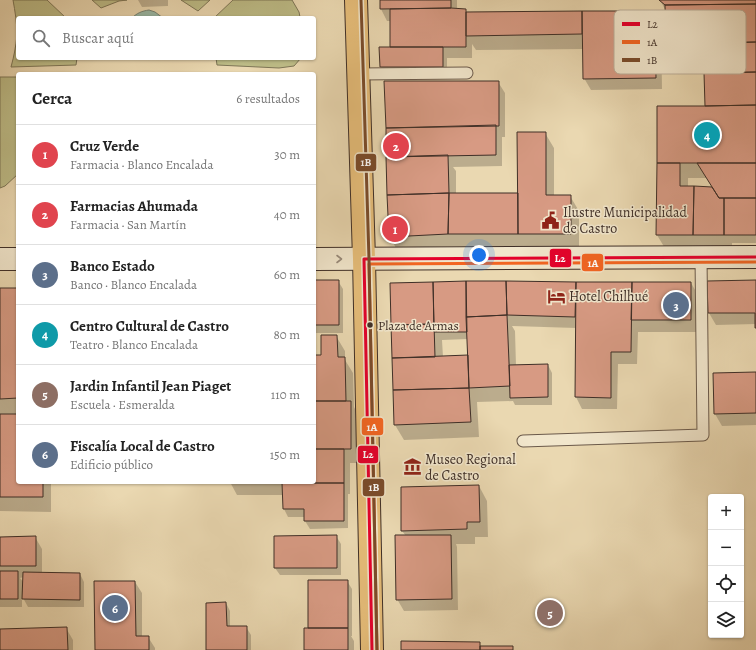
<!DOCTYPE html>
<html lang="es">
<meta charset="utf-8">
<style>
:root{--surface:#fff;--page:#f6f6f6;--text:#222;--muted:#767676;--line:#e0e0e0;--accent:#7c3aed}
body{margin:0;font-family:Alegreya,serif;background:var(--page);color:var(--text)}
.controls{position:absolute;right:12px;bottom:12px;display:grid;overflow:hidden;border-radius:4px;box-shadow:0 1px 3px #0004}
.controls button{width:36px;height:36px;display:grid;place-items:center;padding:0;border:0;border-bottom:1px solid var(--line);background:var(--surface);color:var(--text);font:20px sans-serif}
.you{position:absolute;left:479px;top:255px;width:14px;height:14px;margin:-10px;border:3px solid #fff;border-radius:50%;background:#1a73e8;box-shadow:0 0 0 6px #1a73e833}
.badge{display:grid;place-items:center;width:26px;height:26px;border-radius:50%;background:var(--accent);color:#fff;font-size:13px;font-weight:700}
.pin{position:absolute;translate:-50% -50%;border:2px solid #fff;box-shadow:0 1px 4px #0006}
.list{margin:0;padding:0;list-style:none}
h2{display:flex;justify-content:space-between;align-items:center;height:52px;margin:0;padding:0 16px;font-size:17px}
h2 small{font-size:13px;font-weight:400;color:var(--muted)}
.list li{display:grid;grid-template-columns:26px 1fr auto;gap:12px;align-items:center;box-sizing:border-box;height:60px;padding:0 16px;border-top:1px solid var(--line)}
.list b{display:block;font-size:15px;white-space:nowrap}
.list p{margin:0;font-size:13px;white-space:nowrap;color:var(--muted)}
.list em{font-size:13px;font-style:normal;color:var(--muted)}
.icon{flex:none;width:22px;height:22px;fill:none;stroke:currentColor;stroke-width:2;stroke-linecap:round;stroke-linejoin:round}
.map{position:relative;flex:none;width:756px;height:650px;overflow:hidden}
.search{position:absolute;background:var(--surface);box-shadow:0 1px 3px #0004;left:16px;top:16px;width:300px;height:44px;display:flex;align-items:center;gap:10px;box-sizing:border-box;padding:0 14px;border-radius:4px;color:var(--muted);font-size:15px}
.panel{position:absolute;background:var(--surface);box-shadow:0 1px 3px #0004;left:16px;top:72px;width:300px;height:412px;border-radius:4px}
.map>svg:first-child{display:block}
.green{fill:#bdbc87;stroke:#7e7657}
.water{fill:#98baa9;stroke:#748275}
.shadow{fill:#0003;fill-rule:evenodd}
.building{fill:#d79a83;stroke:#3f2f27}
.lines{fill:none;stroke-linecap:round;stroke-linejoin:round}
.lane-casing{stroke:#6a594a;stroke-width:13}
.secondary-casing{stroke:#3f2f27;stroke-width:24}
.highway-casing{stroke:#3f2f27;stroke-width:24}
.lane{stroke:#f1e6cc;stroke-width:11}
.secondary{stroke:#f1e6cc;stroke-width:22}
.highway{stroke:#e5bc78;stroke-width:22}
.bus-1-casing{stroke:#f1e6cc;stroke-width:6}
.bus-2-casing{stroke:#f1e6cc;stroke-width:6}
.bus-3-casing{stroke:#f1e6cc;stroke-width:6}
.bus-1{stroke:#e4002b;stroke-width:3}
.bus-2{stroke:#f26522;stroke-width:3}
.bus-3{stroke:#7a4b2a;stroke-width:3}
.oneway{stroke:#988a7a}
.bus-dot{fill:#3f2f27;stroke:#f1e6cc;stroke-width:1.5}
.labels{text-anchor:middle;stroke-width:3;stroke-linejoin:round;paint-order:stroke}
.bus-label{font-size:13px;fill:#3f2f27;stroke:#f1e6cc;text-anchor:start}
.poi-label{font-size:14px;fill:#3f2f27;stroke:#f1e6cc;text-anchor:start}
.key{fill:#f1e6cc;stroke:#bcaf9a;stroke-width:1}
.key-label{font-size:11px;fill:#3f2f27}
.line-badge{stroke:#f1e6cc;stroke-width:1.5}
.badge-label{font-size:11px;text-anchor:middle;font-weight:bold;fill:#fff}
</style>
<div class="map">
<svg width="756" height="650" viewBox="0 0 756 650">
<rect width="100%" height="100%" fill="#ead8b1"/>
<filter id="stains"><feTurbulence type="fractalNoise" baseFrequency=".005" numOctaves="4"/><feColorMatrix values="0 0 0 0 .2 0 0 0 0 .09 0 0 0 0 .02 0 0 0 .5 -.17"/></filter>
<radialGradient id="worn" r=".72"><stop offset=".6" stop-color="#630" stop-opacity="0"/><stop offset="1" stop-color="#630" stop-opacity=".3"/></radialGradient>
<path class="green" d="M13 0H47L66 18H18V58H77L76 65 11 67C14 56 16 46 17 35 17 23 15 11 13 0Z
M92 0H127L119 1 101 8Z
M181 0H210L198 11Z
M233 0H292L299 12 300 17V18H214Z
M216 58H301L294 66 279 68 217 65Z
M0 77H18V174L5 186 0 188Z"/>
<path class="water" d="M149 10 155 12 163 18H132C137 13 142 11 149 10Z"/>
<path class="shadow" d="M138 0H168V6L142 7Z
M381 0H457V10H465L467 13 654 12 661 23 662 89 591 90 584 78V49L476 50 472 44V58H447V75H385L381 67 391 48V21H387L381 9Z
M660 0H756V243H732V250H666L657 235 658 107H706L730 56V54L673 55 667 43 666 11ZM688 178H707L714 188H688Z
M498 82 505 93V137H502V166L453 167 456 171V195L519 194 545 133 554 148V196H570L579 211V249H528L526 246H456L396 248 390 237Z
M314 281H338L343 289V333H314Z
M756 281V324L716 325 709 313Z
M506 282 691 283 698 295V332H638L637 364H618L617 409H582L576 397V328L512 326 515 331 516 366 548 365 552 373V405H515L513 401 477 402 479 437 404 440 395 425 392 325ZM468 339 469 356 443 357 442 340Z
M0 289H18V482H51V512L0 511Z
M336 336 345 351V360L353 373 354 407 359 417V463H350V494H348V528L310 529 305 521V517H288L284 509V495H237L230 482H314V356H322Z
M756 373V425L722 426 715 414 714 374Z
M479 486 487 501 488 537H475V544H456L457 547 458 610 404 611 397 599 406 536 402 531Z
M336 536 341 544V575H280L275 568Z
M35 537 42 549V573L80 574 84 582V607H28L22 596V607H0V538ZM24 577V583L20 578Z
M347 581 352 589V636H351L354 641V650H305L310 629Z
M135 582 142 593V637H148L155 648V650H96Z
M226 603 230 611V627H246L251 635V650H207Z
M66 628 73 640V650H79H0V630Z"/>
<path class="building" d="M380 0H451V8L380 9Z
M659 0H756V4L665 5Z
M756 4V42L666 43 665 5Z
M451 8 466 9V47H390V9Z
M582 11H655L656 78 583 79Z
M582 11V34L466 36V12Z
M756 42V72L704 73V56L729 55 728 43Z
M379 47H443V67H380Z
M756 72V105L705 106 704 73Z
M384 81H499V126L386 128Z
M756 105V163H657V106H705Z
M496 125V155L386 157V128Z
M517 132H546V195H571V234H518Z
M448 155 449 193 387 195 386 157Z
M657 163H680V186H694L693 235H656Z
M697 163H756V198H719Z
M694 186 712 187 719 198H724V235H693Z
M449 193 448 234 389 237 387 195Z
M449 193H518V234H448Z
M724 198H756V235H724Z
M314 280H339V325H314Z
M756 280V328H755V313H708L707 281Z
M466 281 467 332H434L433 282Z
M466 281H506L507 315 466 317Z
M506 281 576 282 575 317 507 315Z
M433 282 434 324 391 325 390 283Z
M576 282H632L631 352H611V398L575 397Z
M632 282H691V320H631Z
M0 288H18V398L0 399Z
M507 315 510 386 469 388 466 317Z
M434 324 435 357 392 358 391 325Z
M321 335H337L338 357H345L346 401H314V355H321Z
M468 355 469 388 393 390 392 358Z
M548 364V397L510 398 509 365Z
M756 372V413L714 414 713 373Z
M469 388 471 422 394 425 393 390Z
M314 401H351V449H314Z
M0 414H18V482H43V497H0Z
M314 449H344V483H229V482H314Z
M282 483H344V521H304V509H283Z
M479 485 480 522H467V529L401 531V487Z
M337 535V568H274V536Z
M395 535H451L452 599 396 600Z
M36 536V566H0V537Z
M0 571H18V599H0Z
M23 572 80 573V600L22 599Z
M308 580H348V628H308Z
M94 581H135L136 636H149V650H95Z
M226 602 227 626H247V650H206V603Z
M67 627 68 650H0V629Z
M304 628H348V650H304Z
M401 641 480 642V650H401Z
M480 646H513V650H480Z"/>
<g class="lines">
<defs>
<path id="lane" d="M359 74 467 73
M523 441 703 435 701 257"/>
<path id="secondary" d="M0 259H18
M314 259 756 257"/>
<path id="highway" d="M356 0 364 259 372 650"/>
</defs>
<use href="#lane" class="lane-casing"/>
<use href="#secondary" class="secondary-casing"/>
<use href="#highway" class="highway-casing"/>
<use href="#lane" class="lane"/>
<use href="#secondary" class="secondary"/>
<use href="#highway" class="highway"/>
<defs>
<path id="bus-1" d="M372 650 364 259 756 257"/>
<path id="bus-2" d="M377 650 369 264 756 262"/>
<path id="bus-3" d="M361 0 369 259 377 650"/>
</defs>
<use href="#bus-1" class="bus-1-casing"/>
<use href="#bus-2" class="bus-2-casing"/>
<use href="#bus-3" class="bus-3-casing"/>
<use href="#bus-1" class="bus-1"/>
<use href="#bus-2" class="bus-2"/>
<use href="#bus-3" class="bus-3"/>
</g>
<defs><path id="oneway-chevron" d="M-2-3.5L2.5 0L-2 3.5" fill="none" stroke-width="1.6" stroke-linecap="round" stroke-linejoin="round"/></defs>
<use class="oneway" href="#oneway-chevron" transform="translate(339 259)"/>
<defs>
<symbol id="civic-bare" viewBox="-9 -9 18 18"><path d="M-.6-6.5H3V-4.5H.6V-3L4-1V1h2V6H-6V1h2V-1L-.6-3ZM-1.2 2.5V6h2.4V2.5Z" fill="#8f2418" stroke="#f1e6cc" stroke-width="2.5" paint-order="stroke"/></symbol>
<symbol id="hotel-bare" viewBox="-9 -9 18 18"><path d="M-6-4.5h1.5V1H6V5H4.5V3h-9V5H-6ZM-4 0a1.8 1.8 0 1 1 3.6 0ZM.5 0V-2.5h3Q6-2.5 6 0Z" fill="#8f2418" stroke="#f1e6cc" stroke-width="2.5" paint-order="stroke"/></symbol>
<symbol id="museum-bare" viewBox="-9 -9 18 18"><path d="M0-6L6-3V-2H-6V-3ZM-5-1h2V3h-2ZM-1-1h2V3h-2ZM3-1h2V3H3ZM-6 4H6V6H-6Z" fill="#8f2418" stroke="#f1e6cc" stroke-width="2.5" paint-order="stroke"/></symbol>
</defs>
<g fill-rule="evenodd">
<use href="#civic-bare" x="538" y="208" width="25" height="25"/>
<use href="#hotel-bare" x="544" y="284" width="25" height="25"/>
<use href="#museum-bare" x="400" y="454" width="25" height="25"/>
</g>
<circle class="bus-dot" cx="370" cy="325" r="3.5"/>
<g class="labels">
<g class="bus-label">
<text x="378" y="330">Plaza de Armas</text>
</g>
<g class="poi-label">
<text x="563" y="217">Ilustre Municipalidad<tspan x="563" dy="16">de Castro</tspan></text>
<text x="569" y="301">Hotel Chilhué</text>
<text x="425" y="464">Museo Regional<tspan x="425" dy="16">de Castro</tspan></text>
</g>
</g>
<rect x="614" y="10" width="132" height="64" rx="6" class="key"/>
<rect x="622" y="22" width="18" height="4" fill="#e4002b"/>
<rect x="622" y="40" width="18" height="4" fill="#f26522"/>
<rect x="622" y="58" width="18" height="4" fill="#7a4b2a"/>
<g class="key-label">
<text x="647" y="28">L2</text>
<text x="647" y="46">1A</text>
<text x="647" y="64">1B</text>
</g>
<g class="line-badge">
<rect x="355" y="153" width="22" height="19" rx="4" fill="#7a4b2a"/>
<rect x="549" y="248" width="23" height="20" rx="4" fill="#e4002b"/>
<rect x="581" y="253" width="23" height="19" rx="4" fill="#f26522"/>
<rect x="361" y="417" width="23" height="19" rx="4" fill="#f26522"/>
<rect x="357" y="445" width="22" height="19" rx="4" fill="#e4002b"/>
<rect x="362" y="478" width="23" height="19" rx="4" fill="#7a4b2a"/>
</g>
<g class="badge-label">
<text x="366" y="166">1B</text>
<text x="560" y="262">L2</text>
<text x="593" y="267">1A</text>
<text x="372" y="431">1A</text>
<text x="368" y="458">L2</text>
<text x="374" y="491">1B</text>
</g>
<rect width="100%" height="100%" filter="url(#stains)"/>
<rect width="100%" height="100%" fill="url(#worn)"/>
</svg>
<div class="controls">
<button>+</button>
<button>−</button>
<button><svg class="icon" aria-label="locate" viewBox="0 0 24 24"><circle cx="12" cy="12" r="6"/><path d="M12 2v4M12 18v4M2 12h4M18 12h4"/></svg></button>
<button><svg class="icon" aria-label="layers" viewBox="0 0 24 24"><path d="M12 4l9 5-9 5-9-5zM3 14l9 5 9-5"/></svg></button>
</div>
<div class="you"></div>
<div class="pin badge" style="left:395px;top:229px;background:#e0444e">1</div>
<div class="pin badge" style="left:396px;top:146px;background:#e0444e">2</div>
<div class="pin badge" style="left:676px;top:305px;background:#5c6f8a">3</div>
<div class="pin badge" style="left:707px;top:135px;background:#0f9aa8">4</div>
<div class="pin badge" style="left:550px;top:613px;background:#8d6e63">5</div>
<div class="pin badge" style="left:115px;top:608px;background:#5c6f8a">6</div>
<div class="search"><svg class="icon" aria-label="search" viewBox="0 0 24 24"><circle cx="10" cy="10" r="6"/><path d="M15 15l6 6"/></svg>Buscar aquí</div>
<section class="panel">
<h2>Cerca<small>6 resultados</small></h2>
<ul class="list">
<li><span class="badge" style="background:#e0444e">1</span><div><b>Cruz Verde</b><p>Farmacia · Blanco Encalada</p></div><em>30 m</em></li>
<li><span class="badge" style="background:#e0444e">2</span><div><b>Farmacias Ahumada</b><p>Farmacia · San Martín</p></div><em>40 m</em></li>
<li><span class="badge" style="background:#5c6f8a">3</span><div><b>Banco Estado</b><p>Banco · Blanco Encalada</p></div><em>60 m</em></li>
<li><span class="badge" style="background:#0f9aa8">4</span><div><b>Centro Cultural de Castro</b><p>Teatro · Blanco Encalada</p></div><em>80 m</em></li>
<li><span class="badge" style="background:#8d6e63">5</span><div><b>Jardin Infantil Jean Piaget</b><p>Escuela · Esmeralda</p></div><em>110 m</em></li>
<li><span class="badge" style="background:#5c6f8a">6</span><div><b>Fiscalía Local de Castro</b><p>Edificio público</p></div><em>150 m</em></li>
</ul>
</section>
</div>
